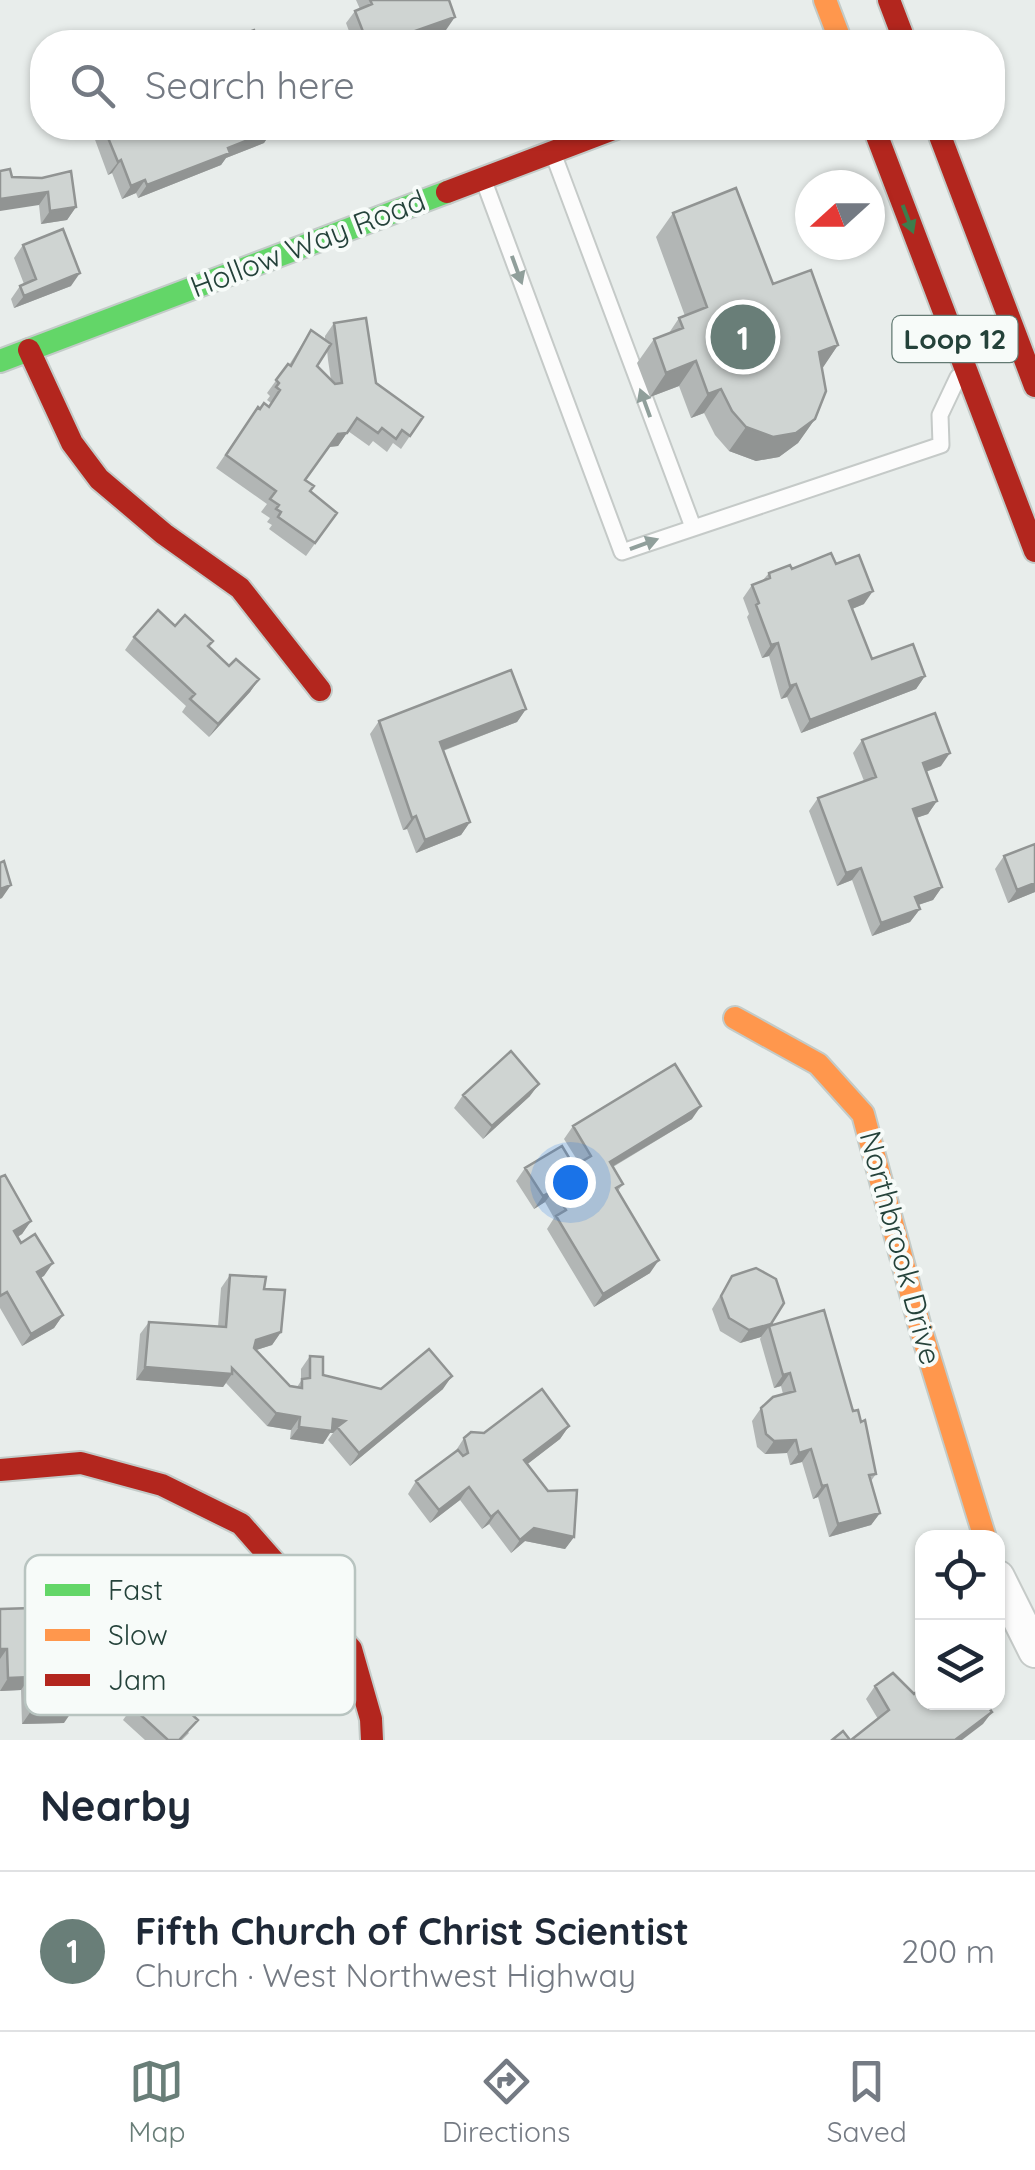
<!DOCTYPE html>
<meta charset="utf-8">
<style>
:root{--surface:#fff;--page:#f6f6f7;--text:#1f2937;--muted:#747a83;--line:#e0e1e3;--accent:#697e78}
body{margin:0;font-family:Quicksand,sans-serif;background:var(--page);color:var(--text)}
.controls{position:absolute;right:30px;bottom:30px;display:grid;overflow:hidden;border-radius:20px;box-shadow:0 2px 8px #0004}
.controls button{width:90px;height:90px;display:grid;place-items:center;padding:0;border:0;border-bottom:2px solid var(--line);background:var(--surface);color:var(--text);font:50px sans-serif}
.compass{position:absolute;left:795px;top:170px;width:90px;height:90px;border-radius:50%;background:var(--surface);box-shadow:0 2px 8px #0004;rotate:249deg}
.you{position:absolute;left:570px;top:1182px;width:35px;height:35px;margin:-25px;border:8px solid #fff;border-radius:50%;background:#1a73e8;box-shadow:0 0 0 15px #1a73e833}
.badge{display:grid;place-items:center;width:65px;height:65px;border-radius:50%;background:var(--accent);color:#fff;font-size:32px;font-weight:700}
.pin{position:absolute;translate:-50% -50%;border:5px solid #fff;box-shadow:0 2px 10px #0006}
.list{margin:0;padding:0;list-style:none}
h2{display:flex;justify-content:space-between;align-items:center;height:130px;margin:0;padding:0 40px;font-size:42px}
h2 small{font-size:32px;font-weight:400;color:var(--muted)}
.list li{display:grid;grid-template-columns:65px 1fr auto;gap:30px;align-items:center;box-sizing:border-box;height:160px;padding:0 40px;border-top:2px solid var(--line)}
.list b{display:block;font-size:38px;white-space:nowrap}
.list p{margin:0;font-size:32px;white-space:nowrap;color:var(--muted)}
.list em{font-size:32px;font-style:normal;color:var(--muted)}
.icon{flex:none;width:55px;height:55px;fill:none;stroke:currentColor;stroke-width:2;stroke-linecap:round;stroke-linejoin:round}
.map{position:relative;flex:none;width:1035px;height:1740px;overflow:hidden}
.search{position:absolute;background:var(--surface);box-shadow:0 2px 8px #0004;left:30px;right:30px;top:30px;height:110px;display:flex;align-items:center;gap:25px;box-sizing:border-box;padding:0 35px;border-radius:40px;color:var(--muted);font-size:38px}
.sheet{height:290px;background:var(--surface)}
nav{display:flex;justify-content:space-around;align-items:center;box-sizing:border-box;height:140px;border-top:2px solid var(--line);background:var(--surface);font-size:28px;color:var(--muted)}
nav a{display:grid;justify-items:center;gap:5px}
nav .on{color:var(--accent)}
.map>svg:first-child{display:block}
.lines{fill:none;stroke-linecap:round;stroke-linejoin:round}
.lane-casing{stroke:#c5cac8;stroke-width:19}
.street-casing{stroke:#c5cac8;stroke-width:36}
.fast-casing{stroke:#c3cbc8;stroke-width:26}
.slow-casing{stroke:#c3cbc8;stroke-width:26}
.jam-casing{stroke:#c3cbc8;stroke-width:26}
.lane{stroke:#fcfcfc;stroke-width:15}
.street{stroke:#fcfcfc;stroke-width:32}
.fast{stroke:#63d668;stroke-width:22}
.slow{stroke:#ff974d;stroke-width:22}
.jam{stroke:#b3261e;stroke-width:22}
.wall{fill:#b2b6b5;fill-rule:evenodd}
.shaded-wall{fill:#919493}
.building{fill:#cfd4d2;stroke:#919493;stroke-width:2.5}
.oneway{fill:#3d7d4c}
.oneway2{fill:#909f9b}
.labels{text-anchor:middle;stroke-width:8;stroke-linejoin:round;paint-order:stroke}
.shield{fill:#f7fbf9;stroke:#637a73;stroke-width:2.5}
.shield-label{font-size:28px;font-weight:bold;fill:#24423a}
.street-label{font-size:30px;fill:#24423a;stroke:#f7fbf9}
.key{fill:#f7fbf9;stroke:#b8c4c0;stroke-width:2.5}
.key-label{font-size:28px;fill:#24423a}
</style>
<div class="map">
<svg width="1035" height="1740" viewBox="0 0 1035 1740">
<rect width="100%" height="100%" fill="#e8edeb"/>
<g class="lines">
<defs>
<path id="lane" d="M554 156 693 527
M485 184 622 552 941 445 940 415 958 377"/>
<path id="street" d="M998 1577 1035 1651"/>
<path id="fast" d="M0 361 447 192"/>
<path id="slow" d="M825 0 841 42
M735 1018 818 1064 863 1114 920 1327 985 1538"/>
<path id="jam" d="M889 0 905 42
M874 128 1035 551
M937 128 1035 386
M447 192 616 128
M29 350 72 443 99 479 164 534 240 588 320 690
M0 1470 81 1463 162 1485 241 1524 351 1649 371 1719 372 1740"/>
</defs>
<use href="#lane" class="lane-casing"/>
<use href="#street" class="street-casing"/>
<use href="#fast" class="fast-casing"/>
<use href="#slow" class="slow-casing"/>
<use href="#jam" class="jam-casing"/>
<use href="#lane" class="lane"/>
<use href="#street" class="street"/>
<use href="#fast" class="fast"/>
<use href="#slow" class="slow"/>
<use href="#jam" class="jam"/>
</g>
<path class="wall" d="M356 0H449L446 30 410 42H353L346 23 355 11 360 9Z
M101 128H272L264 143 226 158 221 165 138 198 136 193 122 199 112 173 108 175 94 137Z
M12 177 42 178 76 207 67 220 41 224 39 205Z
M673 213 773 284 838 345 822 368 815 419 798 443 779 457 756 461 729 451 715 435 704 413 691 418 679 386 650 397 637 363 654 339 669 333 679 318 685 316 656 237Z
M23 245 71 286 14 308 11 299 20 286 24 284 14 258Z
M334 323 376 383 423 417 401 449 393 443 387 452 373 441 369 446 348 431 338 446 329 447 305 480 310 491 337 513 306 556 269 529 272 525 267 522 270 518 261 512 267 504 216 468 258 407 260 409 269 407 271 403 267 400 270 396 267 393 288 364 289 365 311 330 325 340V336ZM327 350 328 360 331 380 317 366Z
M836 564 864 604 852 609 872 659 925 676 916 689 801 733 787 697 781 699 769 656 762 658 747 617 749 614 743 598 752 585 763 580 769 573Z
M175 626 213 641 208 647 229 666 259 679 250 692 209 737 182 712 186 706 125 650 134 637Z
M526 709 517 722 443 751 470 822 461 835 416 853 407 829 403 830 370 734 379 721Z
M862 740 941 766 926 772 937 801 928 814 916 818 942 887 933 900 918 905 920 909 910 922 872 936 852 880 837 886 809 811 818 798 864 781 853 753Z
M1004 856 1035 892 1008 903 995 869Z
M463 1095 530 1096 483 1139 454 1108Z
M692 1119 613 1167 623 1184 618 1191 650 1273 594 1307 547 1229 554 1218 545 1202 534 1209 516 1181 525 1168 574 1166 579 1163 564 1139 573 1126Z
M0 1177 31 1221 22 1234 18 1237 21 1243 53 1263 41 1278 63 1315 54 1328 22 1346 0 1308Z
M230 1275 264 1289 281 1332 272 1345 256 1350 290 1386 297 1387 301 1381V1369L310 1356 323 1375 381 1389H443L350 1466 328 1440 333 1433H330L323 1444 290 1439 291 1430 267 1426 226 1383 223 1387 136 1380 140 1334 149 1322 218 1327 221 1288Z
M732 1276 770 1325 853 1411 876 1474 871 1481 880 1513 871 1525 829 1537 818 1497 813 1499 802 1462 790 1465 787 1453 765 1454 757 1447 752 1421 761 1408 783 1394 781 1386 774 1388 760 1339 761 1337 740 1343 720 1331 712 1309Z
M569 1426 560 1439 527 1464 574 1537 565 1549 525 1541 511 1553 489 1524 482 1529 460 1500 430 1523 408 1494 416 1481 455 1452 464 1438 484 1433Z
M31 1597 59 1616 83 1623 189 1733 182 1740H145L123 1720 128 1713 80 1669H76V1675L67 1688H61L64 1723 22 1724 21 1690 0 1691V1609H23Z
M922 1683V1702L983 1724 878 1719 866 1699 875 1686 914 1694Z"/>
<path class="shaded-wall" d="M455 17 446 30 410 42H384Z
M273 130 264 143 226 158 221 165 138 198 147 185 228 148Z
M121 160 112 173 108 175 118 162Z
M145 180 136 193 122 199 131 186Z
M48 192 39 205 0 211V199Z
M76 207 67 220 41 224 50 211Z
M80 273 71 286 14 308 24 296Z
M838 345 822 369 819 352Z
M696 361 679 386 650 397 666 373Z
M721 389 704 413 691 418 708 394Z
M815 419 798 443 779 457 756 461 729 451 746 427Z
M347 433 338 446 329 447 338 434Z
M873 591 864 604 840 614 849 601Z
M778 643 769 656 762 658 771 645Z
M925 676 916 689 801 733 810 720Z
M259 679 250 692 209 737 218 724Z
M796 684 787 697 781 699 790 686Z
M526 709 517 722 431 755 440 742Z
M950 753 941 766 914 776 923 763Z
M937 801 928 814 904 822 913 809Z
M416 816 407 829 403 830 412 818Z
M470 822 461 835 416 853 425 840Z
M861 868 852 880 837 886 846 873Z
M1035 883V892L1008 903 1017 890Z
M11 885 2 898 0 899V889Z
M942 887 933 900 906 909 915 897Z
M920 909 910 922 872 936 881 923Z
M539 1084 530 1096 483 1139 492 1126Z
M701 1106 692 1119 600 1174 610 1162Z
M554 1190 545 1202 534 1209 543 1196Z
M31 1221 22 1234 5 1244 14 1231Z
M659 1260 650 1273 594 1307 603 1294Z
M53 1263 44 1276 28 1285 37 1272Z
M63 1315 54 1328 22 1346 31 1334Z
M771 1324 761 1337 740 1343 749 1330Z
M281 1332 272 1345 247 1353 256 1340Z
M145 1367 232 1374 223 1387 136 1380Z
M790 1373 781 1386 774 1388 783 1375Z
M452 1376 443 1389 350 1466 359 1453Z
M276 1413 300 1417 291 1430 267 1426Z
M333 1419 345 1421 333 1433H330L323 1444 290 1439 299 1427Z
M569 1426 560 1439 516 1473 524 1460Z
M796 1440 787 1453 765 1454 774 1441Z
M811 1449 802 1462 790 1465 799 1453Z
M827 1485 818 1497 813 1499 822 1486Z
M469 1487 460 1500 430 1523 439 1510Z
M498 1511 489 1524 482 1529 491 1517Z
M880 1513 871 1525 829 1537 838 1524Z
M534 1528 574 1537 565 1549 525 1541 511 1553 520 1540Z
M0 1649H7L0 1659Z
M76 1656H89L80 1669H67Z
M76 1675 67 1688 52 1689 61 1676Z
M30 1677 21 1690 0 1691 8 1678Z
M73 1710 64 1723 22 1724 31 1711Z
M992 1712 983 1724 962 1740H955Z"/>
<path class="building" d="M370 0H449L455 17 384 42H367L355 11 372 4Z
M254 30 259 42H223Z
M193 36 195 42H176Z
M208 38 210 42H196Z
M104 128H272L273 130 228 148 230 153 147 185 145 180 131 186 121 160 118 162Z
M10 169 12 177 42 178 71 171 76 207 50 211 48 192 0 199V171Z
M736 188 773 284 811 270 838 345 819 352 826 391 815 419 796 433 773 437 746 427 732 411 721 389 708 394 696 361 666 373 654 339 683 328 679 318 707 307 673 213Z
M63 229 80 273 24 296 20 286 36 279 23 245Z
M366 318 376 383 423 417 410 436 402 430 396 439 382 428 378 433 357 418 347 433 338 434 305 480 314 486 310 491 337 513 315 543 278 517 281 512 276 509 279 505 270 499 276 491 226 455 258 407 260 409 264 403 269 407 280 390 276 387 279 383 276 380 288 364 291 366 311 330 331 344 317 366 335 384 342 383 334 323Z
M831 553 836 564 859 555 873 591 849 601 872 659 913 644 925 676 810 720 796 684 790 686 778 643 771 645 756 605 759 603 752 585 770 578 769 573 790 565 792 569Z
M158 610 175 626 185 615 213 641 208 646 229 666 236 659 259 679 218 724 190 699 195 694 134 637Z
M511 670 526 709 440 742 470 822 425 840 416 816 412 818 379 721Z
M935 713 950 753 923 763 937 801 913 809 942 887 915 897 920 909 881 923 861 868 846 873 818 798 876 777 862 740Z
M1035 844V883L1017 890 1004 856Z
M4 861 11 885 0 889V863Z
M511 1051 539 1084 492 1126 463 1095Z
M675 1064 701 1106 610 1162 623 1184 616 1188 659 1260 603 1294 556 1216 566 1210 554 1190 543 1196 525 1168 562 1146 574 1166 591 1156 573 1126Z
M5 1175 31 1221 14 1231 21 1243 35 1234 53 1263 37 1272 63 1315 31 1334 7 1292 0 1296V1177Z
M756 1268 776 1279 784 1303 771 1324 749 1330 729 1318 721 1296 732 1276Z
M230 1275 266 1277 264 1289 285 1290 281 1332 256 1340 254 1348 290 1386 302 1388V1379L310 1378V1356L323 1357V1375L381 1389 429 1349 452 1376 359 1453 337 1427 345 1421 333 1419 332 1431 299 1427 300 1417 276 1413 232 1368V1374L145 1367 149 1322 226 1327Z
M824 1310 853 1411 858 1410 861 1422 865 1420 876 1474 869 1475 880 1513 838 1524 827 1485 822 1486 811 1449 799 1453 796 1440 774 1441 766 1434 761 1408 773 1397 795 1391 790 1373 783 1375 769 1326Z
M542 1389 569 1426 524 1460 548 1491 577 1490 574 1537 534 1528 520 1540 498 1511 491 1517 469 1487 439 1510 416 1481 458 1450 463 1456 468 1453 464 1438 471 1432 484 1433Z
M59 1596V1616L82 1615 83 1623H92L152 1683 155 1680 198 1720 179 1740H168L132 1707 138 1701 89 1656H76V1675L61 1676V1692H72L73 1710 31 1711 30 1677 8 1678 7 1649H0V1609L32 1608 31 1597Z
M893 1673 914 1694 922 1687V1702H984L992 1712 955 1740H851L889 1710 875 1686Z
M843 1731 850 1740H832Z"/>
<defs><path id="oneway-solid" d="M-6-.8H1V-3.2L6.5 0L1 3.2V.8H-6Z" transform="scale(2.5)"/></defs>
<use class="oneway" href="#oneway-solid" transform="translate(908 219) rotate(69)"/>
<g class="oneway2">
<use href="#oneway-solid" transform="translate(517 270) rotate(70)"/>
<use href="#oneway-solid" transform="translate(645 403) rotate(-110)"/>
<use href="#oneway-solid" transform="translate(644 544) rotate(-20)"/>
</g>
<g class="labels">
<rect class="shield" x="892.5" y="316" width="125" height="46" rx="8"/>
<g class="shield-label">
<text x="955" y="349">Loop 12</text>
</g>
<g class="street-label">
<text transform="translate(308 244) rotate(-21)" y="10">Hollow Way Road</text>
<text transform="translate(900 1248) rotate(75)" y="10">Northbrook Drive</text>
</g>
</g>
<rect x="25" y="1555" width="330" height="160" rx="15" class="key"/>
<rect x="45" y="1584" width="45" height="12" fill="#63d668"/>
<rect x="45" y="1629" width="45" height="12" fill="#ff974d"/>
<rect x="45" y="1674" width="45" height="12" fill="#b3261e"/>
<g class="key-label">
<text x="108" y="1600">Fast</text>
<text x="108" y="1645">Slow</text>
<text x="108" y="1690">Jam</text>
</g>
</svg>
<div class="controls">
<button><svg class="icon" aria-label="locate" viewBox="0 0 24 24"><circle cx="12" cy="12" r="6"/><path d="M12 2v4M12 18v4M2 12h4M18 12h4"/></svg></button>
<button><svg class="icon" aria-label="layers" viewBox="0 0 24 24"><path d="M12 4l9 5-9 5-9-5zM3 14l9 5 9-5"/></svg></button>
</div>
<svg class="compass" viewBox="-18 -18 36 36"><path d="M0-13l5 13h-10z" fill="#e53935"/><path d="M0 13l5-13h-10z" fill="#747a83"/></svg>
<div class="you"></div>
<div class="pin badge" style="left:743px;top:337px">1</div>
<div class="search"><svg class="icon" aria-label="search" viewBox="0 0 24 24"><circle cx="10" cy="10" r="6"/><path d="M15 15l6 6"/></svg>Search here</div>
</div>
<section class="sheet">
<h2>Nearby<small></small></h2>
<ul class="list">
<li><span class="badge">1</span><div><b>Fifth Church of Christ Scientist</b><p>Church · West Northwest Highway</p></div><em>200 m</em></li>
</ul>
</section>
<nav>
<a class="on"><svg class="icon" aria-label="map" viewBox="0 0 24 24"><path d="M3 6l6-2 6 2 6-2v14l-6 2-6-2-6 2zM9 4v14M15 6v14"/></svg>Map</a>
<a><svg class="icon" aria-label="directions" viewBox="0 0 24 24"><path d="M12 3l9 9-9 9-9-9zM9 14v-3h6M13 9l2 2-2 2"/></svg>Directions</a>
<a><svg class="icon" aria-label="saved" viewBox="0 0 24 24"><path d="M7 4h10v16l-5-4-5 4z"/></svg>Saved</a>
</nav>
